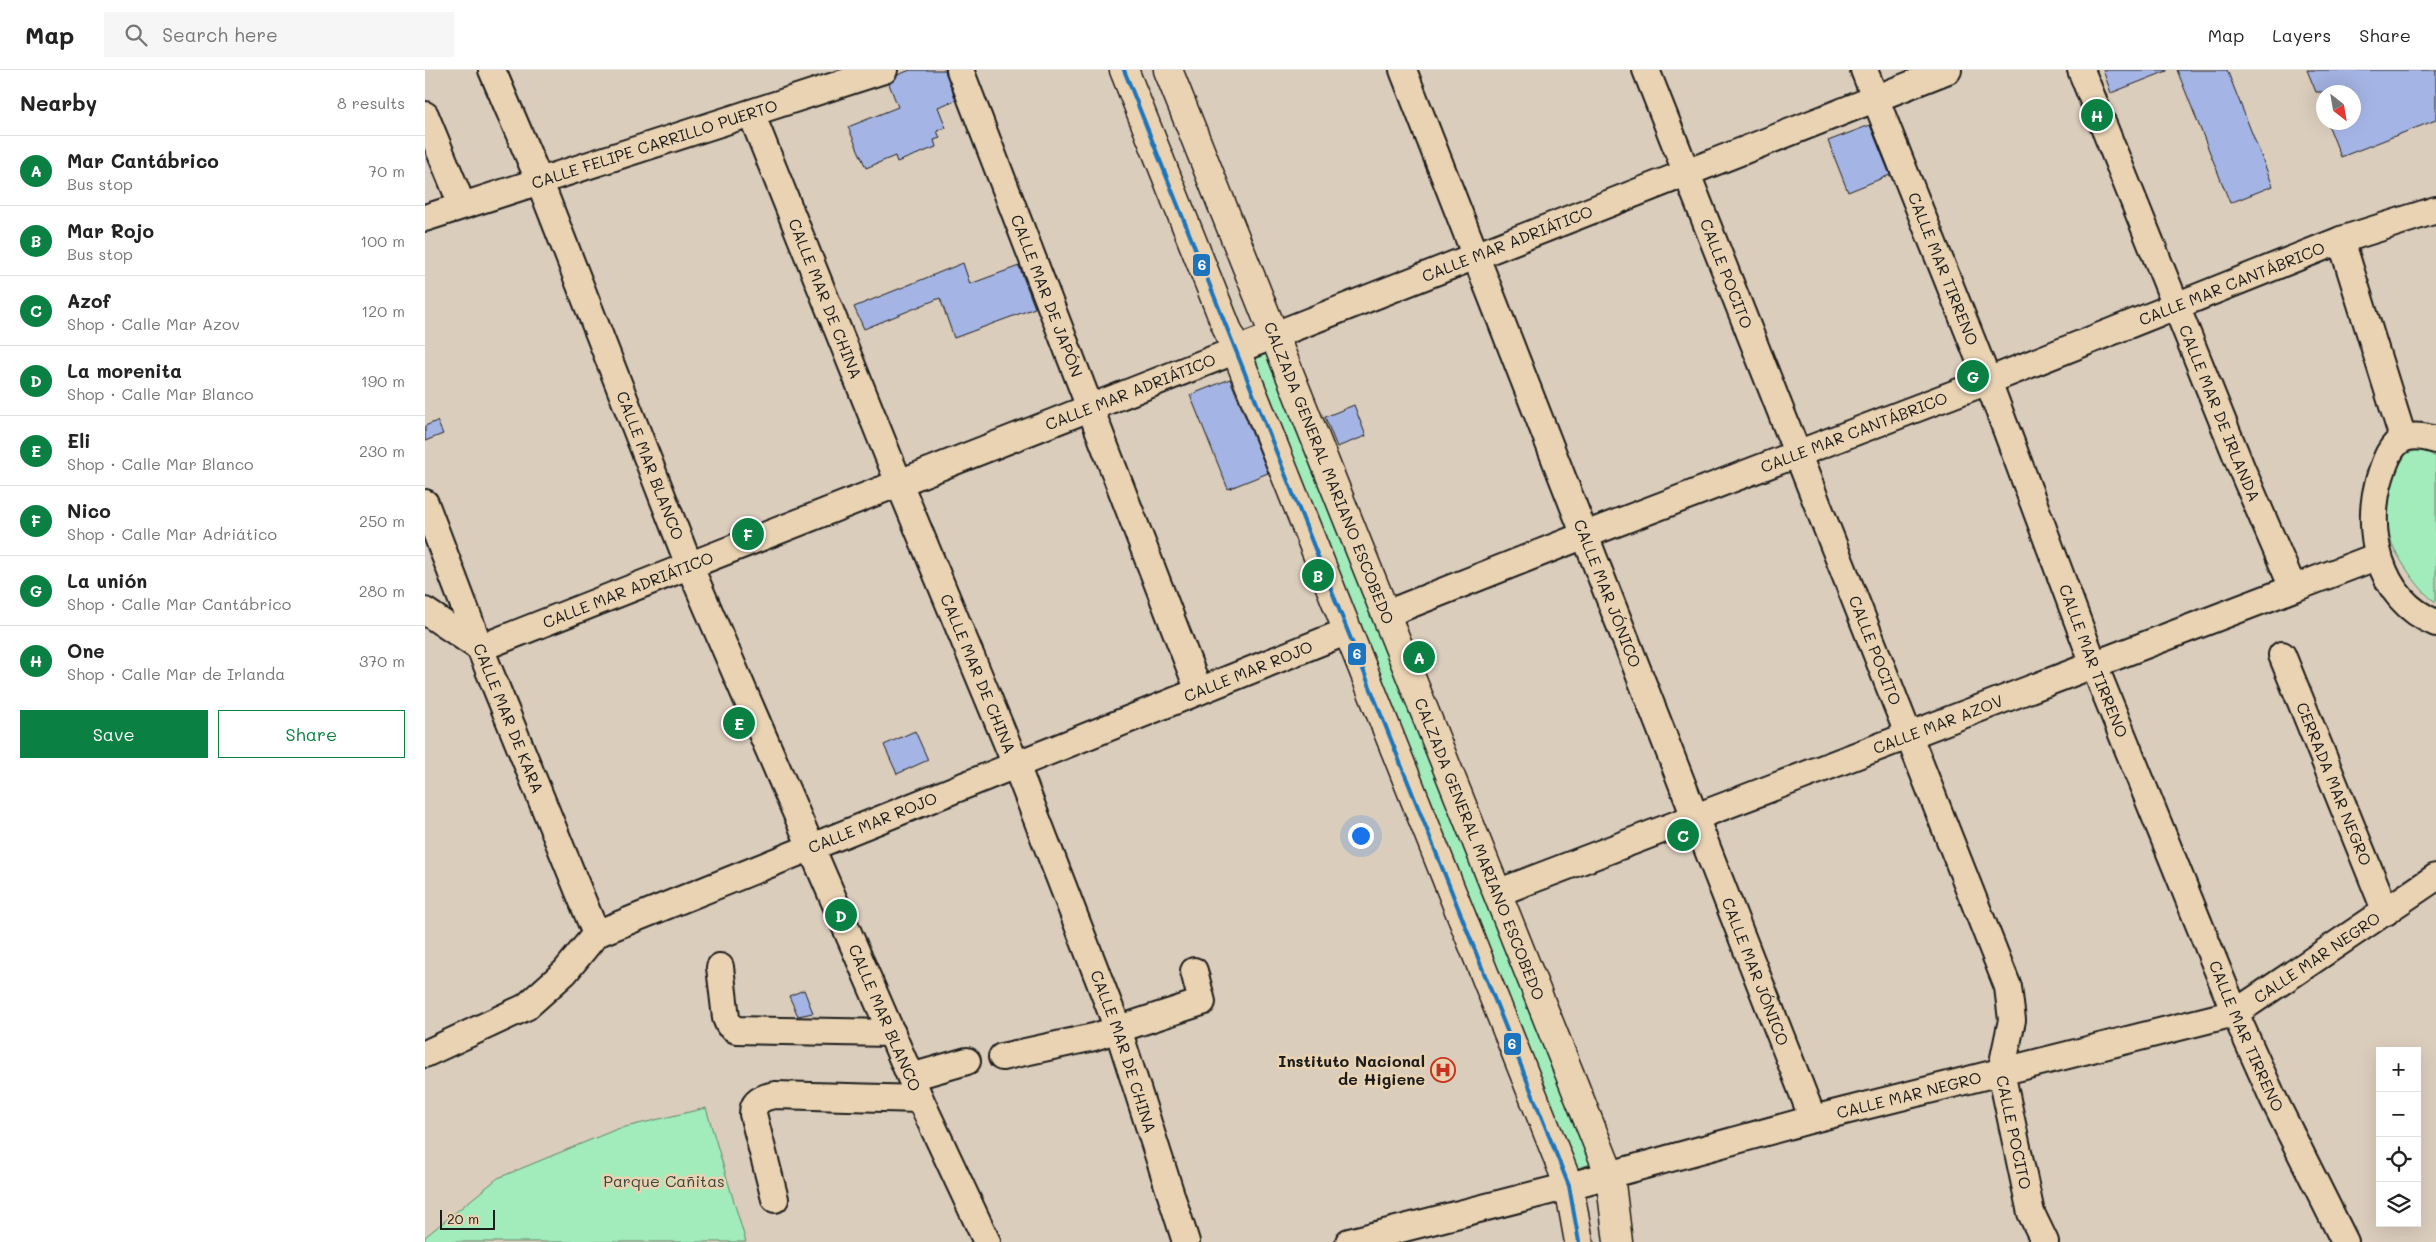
<!DOCTYPE html>
<meta charset="utf-8">
<style>
:root{--surface:#fff;--page:#f6f6f6;--text:#222;--muted:#767676;--line:#e0e0e0;--accent:#0b8043}
body{margin:0;font-family:Mali,sans-serif;background:var(--page);color:var(--text)}
.controls{position:absolute;right:15px;bottom:15px;display:grid;overflow:hidden;border-radius:0px;box-shadow:0 5px 20px #0002}
.controls button{width:45px;height:45px;display:grid;place-items:center;padding:0;border:0;border-bottom:1px solid var(--line);background:var(--surface);color:var(--text);font:25px sans-serif}
.compass{position:absolute;left:1891px;top:15px;width:45px;height:45px;border-radius:50%;background:var(--surface);box-shadow:0 5px 20px #0002;rotate:149deg}
.scale{position:absolute;left:15px;bottom:12px;width:55px;box-sizing:border-box;padding-left:5px;border:2px solid #1c1c1c;border-top:0;font-size:14px;line-height:18px;white-space:nowrap;color:#1c1c1c;-webkit-text-stroke:4px #e9d3b2;paint-order:stroke}
.you{position:absolute;left:935px;top:765px;width:18px;height:18px;margin:-12px;border:4px solid #fff;border-radius:50%;background:#1a73e8;box-shadow:0 0 0 8px #1a73e833}
.badge{display:grid;place-items:center;width:32px;height:32px;border-radius:50%;background:var(--accent);color:#fff;font-size:16px;font-weight:700}
.pin{position:absolute;translate:-50% -50%;border:2px solid #fff;box-shadow:0 1px 5px #0006}
.list{margin:0;padding:0;list-style:none}
h2{display:flex;justify-content:space-between;align-items:center;height:65px;margin:0;padding:0 20px;font-size:21px}
h2 small{font-size:16px;font-weight:400;color:var(--muted)}
.list li{display:grid;grid-template-columns:32px 1fr auto;gap:15px;align-items:center;box-sizing:border-box;height:70px;padding:0 20px;border-top:1px solid var(--line)}
.list b{display:block;font-size:19px;white-space:nowrap}
.list p{margin:0;font-size:16px;white-space:nowrap;color:var(--muted)}
.list em{font-size:16px;font-style:normal;color:var(--muted)}
.actions{display:flex;gap:10px;padding:15px 20px}
.actions a{flex:1;padding:11px 0;border:1px solid var(--accent);border-radius:0px;text-align:center;font-size:18px;color:var(--accent)}
.actions .main{background:var(--accent);color:#fff}
.icon{flex:none;width:28px;height:28px;fill:none;stroke:currentColor;stroke-width:2;stroke-linecap:round;stroke-linejoin:round}
.map{position:relative;flex:none;width:2011px;height:1172px;overflow:hidden}
header{display:flex;align-items:center;gap:30px;box-sizing:border-box;height:70px;padding:0 25px;background:var(--surface);border-bottom:1px solid var(--line)}
header strong{font-size:24px}
nav{display:flex;gap:28px;margin-inline-start:auto;font-size:18px}
.search{width:350px;height:45px;background:var(--page);display:flex;align-items:center;gap:12px;box-sizing:border-box;padding:0 18px;border-radius:0px;color:var(--muted);font-size:19px}
main{display:flex}
aside{flex:1;background:var(--surface)}
.map>svg:first-child{display:block}
.green{fill:#a2ebba;stroke:#5f846b}
.building{fill:#a4b4e4;stroke:#1c1c1c}
.lines{fill:none;stroke-linecap:round;stroke-linejoin:round}
.minor-casing{stroke:#1c1c1c;stroke-width:30}
.major-casing{stroke:#1c1c1c;stroke-width:31}
.minor{stroke:#e9d3b2;stroke-width:26}
.major{stroke:#e9d3b2;stroke-width:28}
.bus-1-casing{stroke:#e9d3b2;stroke-width:8}
.bus-1{stroke:#1c75bc;stroke-width:4}
.labels{text-anchor:middle;stroke-width:5;stroke-linejoin:round;paint-order:stroke}
.street-label{font-size:16px;fill:#1c1c1c;stroke:#e9d3b2}
.poi-label{font-size:16px;font-weight:bold;fill:#1c1c1c;stroke:#e9d3b2;text-anchor:end}
.park-label{font-size:16px;fill:#37453c;stroke:#e9d3b2}
.line-badge{stroke:#e9d3b2;stroke-width:2}
.badge-label{font-size:14px;text-anchor:middle;font-weight:bold;fill:#fff}
</style>
<header>
<strong>Map</strong>
<div class="search"><svg class="icon" aria-label="search" viewBox="0 0 24 24"><circle cx="10" cy="10" r="6"/><path d="M15 15l6 6"/></svg>Search here</div>
<nav><a>Map</a><a>Layers</a><a>Share</a></nav>
</header>
<main>
<aside>
<h2>Nearby<small>8 results</small></h2>
<ul class="list">
<li><span class="badge">A</span><div><b>Mar Cantábrico</b><p>Bus stop</p></div><em>70 m</em></li>
<li><span class="badge">B</span><div><b>Mar Rojo</b><p>Bus stop</p></div><em>100 m</em></li>
<li><span class="badge">C</span><div><b>Azof</b><p>Shop · Calle Mar Azov</p></div><em>120 m</em></li>
<li><span class="badge">D</span><div><b>La morenita</b><p>Shop · Calle Mar Blanco</p></div><em>190 m</em></li>
<li><span class="badge">E</span><div><b>Eli</b><p>Shop · Calle Mar Blanco</p></div><em>230 m</em></li>
<li><span class="badge">F</span><div><b>Nico</b><p>Shop · Calle Mar Adriático</p></div><em>250 m</em></li>
<li><span class="badge">G</span><div><b>La unión</b><p>Shop · Calle Mar Cantábrico</p></div><em>280 m</em></li>
<li><span class="badge">H</span><div><b>One</b><p>Shop · Calle Mar de Irlanda</p></div><em>370 m</em></li>
</ul>
<div class="actions"><a class="main">Save</a><a>Share</a></div>
</aside>
<div class="map">
<svg width="2011" height="1172" viewBox="0 0 2011 1172">
<rect width="100%" height="100%" fill="#dbcdbc"/>
<filter id="ink" filterUnits="userSpaceOnUse"><feTurbulence type="fractalNoise" baseFrequency=".02" numOctaves="2"/><feDisplacementMap in="SourceGraphic" scale="10" xChannelSelector="R" yChannelSelector="G"/><feConvolveMatrix kernelMatrix="1 2 1 2 8 2 1 2 1" color-interpolation-filters="sRGB"/></filter>
<g filter="url(#ink)">
<path class="green" d="M847 274 1173 1092 1149 1099 821 285Z
M1998 380 2011 387V532C1996 523 1977 494 1969 478 1959 456 1957 409 1974 389 1980 382 1989 381 1998 380Z
M281 1038 321 1172H0V1167L73 1108 192 1059Z"/>
<path class="building" d="M485 0H520L531 30 513 37 521 58 512 61 515 68 509 70 511 77 472 92 470 86 441 98 423 57 473 37 464 14 473 5Z
M1678 0H1742V1L1686 23Z
M1752 0H1802L1848 116 1805 133Z
M1882 0H2011V50L1916 87 1902 52H1928V22H1891Z
M1445 55 1465 105 1423 122 1403 71Z
M538 193 545 214 594 196 610 238 529 268 515 228 439 259 429 237Z
M805 309 843 403 803 419 765 325Z
M929 335 941 366 912 377 900 347Z
M12 351 18 364 0 371V356Z
M490 661 503 690 472 704 459 675Z
M379 920 388 943 373 946 364 926Z"/>
<g class="lines">
<defs>
<g id="minor">
<path id="s1" d="M67 0 114 110 264 495 495 1029 562 1172"/>
<path id="s2" d="M535 0 774 621"/>
<path id="s3" d="M978 0 1388 1049"/>
<path id="s4" d="M1221 0 1583 917 1587 950 1576 1002 1606 1143 1620 1172"/>
<path id="s5" d="M1439 0 1563 311 1669 595 1810 943 1848 1028 1920 1172"/>
<path id="s6" d="M1656 0 1818 402 1868 518"/>
<path id="s7" d="M326 43 474 413 591 695 693 959 761 1172"/>
<path d="M0 45 37 135"/>
<path id="s8" d="M0 148 459 0"/>
<path d="M1916 170 1978 368"/>
<path d="M2011 370C2001 367 1987 364 1978 369 1965 375 1960 392 1956 404 1938 458 1953 530 2011 553"/>
<path id="s9" d="M0 433 55 578 171 864"/>
<path d="M0 541 55 578"/>
<path id="s10" d="M961 544 1160 465 1563 311 1916 170 2011 140"/>
<path id="s11" d="M55 578 1523 0"/>
<path id="s12" d="M1857 585 1961 842"/>
<path id="s13" d="M1072 823 1953 486"/>
<path d="M295 897 301 948 304 955 311 960 467 963"/>
<path id="s14" d="M0 984 101 937 140 902 171 864 923 561"/>
<path d="M577 987 669 967 777 932 769 901"/>
<path d="M486 1007 542 991"/>
<path d="M350 1129 328 1044C328 1031 338 1027 350 1025L495 1029"/>
<path id="s15" d="M924 1172 1144 1116 1388 1049 1810 943 2011 807"/>
</g>
<g id="major">
<path d="M699 0 1144 1116 1154 1172"/>
<path id="s16" d="M743 0 1185 1105 1193 1172"/>
</g>
</defs>
<use href="#minor" class="minor-casing"/>
<use href="#major" class="major-casing"/>
<use href="#minor" class="minor"/>
<use href="#major" class="major"/>
<defs>
<path id="bus-1" d="M699 0 1144 1116 1154 1172"/>
</defs>
<use href="#bus-1" class="bus-1-casing"/>
<use href="#bus-1" class="bus-1"/>
</g>
</g>
<defs>
<symbol id="hospital-ring" viewBox="-11 -11 22 22"><circle r="9.5" fill="#e9d3b2" stroke="#c8321e" stroke-width="1.5"/><path d="M-5-5h3v3.5h4V-5h3V5h-3V1.5h-4V5h-3Z" fill="#c8321e"/></symbol>
</defs>
<g fill-rule="evenodd">
<use href="#hospital-ring" x="1004" y="986" width="28" height="28"/>
</g>
<g class="labels">
<g class="street-label">
<text dy="6" stroke="none"><textPath href="#s8" startOffset="241">CALLE FELIPE CARRILLO PUERTO</textPath></text>
<text dy="6" stroke="none"><textPath href="#s11" startOffset="1104">CALLE MAR ADRIÁTICO</textPath></text>
<text dy="6" stroke="none"><textPath href="#s5" startOffset="214">CALLE MAR TIRRENO</textPath></text>
<text dy="6" stroke="none"><textPath href="#s4" startOffset="219">CALLE POCITO</textPath></text>
<text dy="6" stroke="none"><textPath href="#s10" startOffset="908">CALLE MAR CANTÁBRICO</textPath></text>
<text dy="6" stroke="none"><textPath href="#s2" startOffset="242">CALLE MAR DE JAPÓN</textPath></text>
<text dy="6" stroke="none"><textPath href="#s7" startOffset="200">CALLE MAR DE CHINA</textPath></text>
<text dy="6" stroke="none"><textPath href="#s11" startOffset="699">CALLE MAR ADRIÁTICO</textPath></text>
<text dy="6" stroke="none"><textPath href="#s6" startOffset="370">CALLE MAR DE IRLANDA</textPath></text>
<text dy="6" stroke="none"><textPath href="#s10" startOffset="502">CALLE MAR CANTÁBRICO</textPath></text>
<text dy="6" stroke="none"><textPath href="#s1" startOffset="426">CALLE MAR BLANCO</textPath></text>
<text dy="6" stroke="none"><textPath href="#s16" startOffset="434">CALZADA GENERAL MARIANO ESCOBEDO</textPath></text>
<text dy="6" stroke="none"><textPath href="#s11" startOffset="159">CALLE MAR ADRIÁTICO</textPath></text>
<text dy="6" stroke="none"><textPath href="#s3" startOffset="562">CALLE MAR JÓNICO</textPath></text>
<text dy="6" stroke="none"><textPath href="#s4" startOffset="624">CALLE POCITO</textPath></text>
<text dy="6" stroke="none"><textPath href="#s5" startOffset="634">CALLE MAR TIRRENO</textPath></text>
<text dy="6" stroke="none"><textPath href="#s14" startOffset="916">CALLE MAR ROJO</textPath></text>
<text dy="6" stroke="none"><textPath href="#s7" startOffset="605">CALLE MAR DE CHINA</textPath></text>
<text dy="6" stroke="none"><textPath href="#s9" startOffset="231">CALLE MAR DE KARA</textPath></text>
<text dy="6" stroke="none"><textPath href="#s13" startOffset="472">CALLE MAR AZOV</textPath></text>
<text dy="6" stroke="none"><textPath href="#s12" startOffset="139">CERRADA MAR NEGRO</textPath></text>
<text dy="6" stroke="none"><textPath href="#s14" startOffset="511">CALLE MAR ROJO</textPath></text>
<text dy="6" stroke="none"><textPath href="#s16" startOffset="839">CALZADA GENERAL MARIANO ESCOBEDO</textPath></text>
<text dy="6" stroke="none"><textPath href="#s15" startOffset="1014">CALLE MAR NEGRO</textPath></text>
<text dy="6" stroke="none"><textPath href="#s3" startOffset="968">CALLE MAR JÓNICO</textPath></text>
<text dy="6" stroke="none"><textPath href="#s1" startOffset="1026">CALLE MAR BLANCO</textPath></text>
<text dy="6" stroke="none"><textPath href="#s5" startOffset="1039">CALLE MAR TIRRENO</textPath></text>
<text dy="6" stroke="none"><textPath href="#s7" startOffset="1010">CALLE MAR DE CHINA</textPath></text>
<text dy="6" stroke="none"><textPath href="#s15" startOffset="579">CALLE MAR NEGRO</textPath></text>
<text dy="6" stroke="none"><textPath href="#s4" startOffset="1134">CALLE POCITO</textPath></text>
</g>
<g class="poi-label">
<text x="1000" y="997">Instituto Nacional<tspan x="1000" dy="18">de Higiene</tspan></text>
</g>
<g class="park-label">
<text x="239" y="1117">Parque Cañitas</text>
</g>
</g>
<g class="line-badge">
<rect x="767" y="183" width="19" height="24" rx="5" fill="#1c75bc"/>
<rect x="922" y="572" width="20" height="24" rx="5" fill="#1c75bc"/>
<rect x="1078" y="962" width="19" height="24" rx="5" fill="#1c75bc"/>
</g>
<g class="badge-label">
<text x="777" y="200">6</text>
<text x="932" y="589">6</text>
<text x="1087" y="979">6</text>
</g>
</svg>
<div class="controls">
<button>+</button>
<button>−</button>
<button><svg class="icon" aria-label="locate" viewBox="0 0 24 24"><circle cx="12" cy="12" r="6"/><path d="M12 2v4M12 18v4M2 12h4M18 12h4"/></svg></button>
<button><svg class="icon" aria-label="layers" viewBox="0 0 24 24"><path d="M12 4l9 5-9 5-9-5zM3 14l9 5 9-5"/></svg></button>
</div>
<svg class="compass" viewBox="-18 -18 36 36"><path d="M0-13l5 13h-10z" fill="#e53935"/><path d="M0 13l5-13h-10z" fill="#767676"/></svg>
<div class="scale">20 m</div>
<div class="you"></div>
<div class="pin badge" style="left:994px;top:587px">A</div>
<div class="pin badge" style="left:893px;top:505px">B</div>
<div class="pin badge" style="left:1258px;top:765px">C</div>
<div class="pin badge" style="left:416px;top:845px">D</div>
<div class="pin badge" style="left:314px;top:653px">E</div>
<div class="pin badge" style="left:323px;top:464px">F</div>
<div class="pin badge" style="left:1548px;top:306px">G</div>
<div class="pin badge" style="left:1672px;top:45px">H</div>
</div>
</main>
